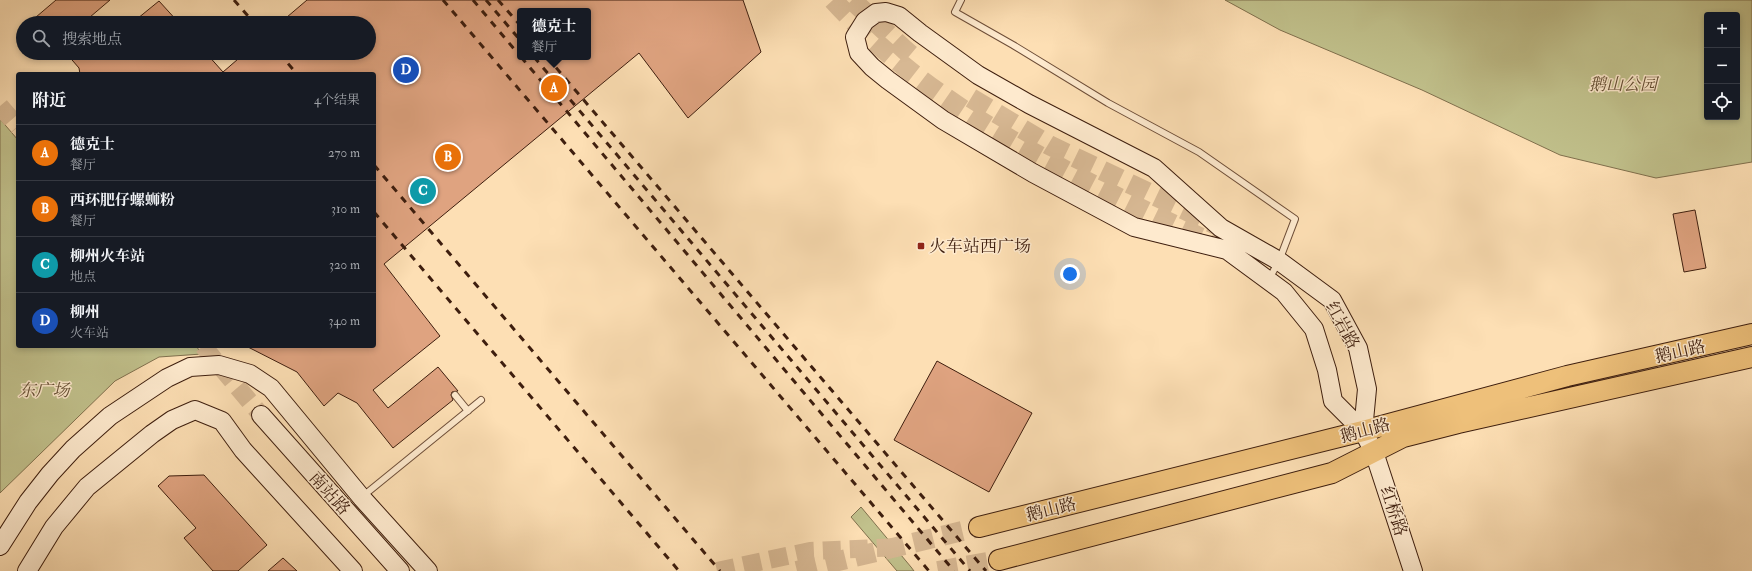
<!DOCTYPE html>
<html lang="zh">
<meta charset="utf-8">
<style>
:root{--surface:#171b24;--page:#20242c;--text:#f1f3f6;--muted:#9ea1a6;--line:#363941;--accent:#0b8043}
body{margin:0;font-family:"IM FELL Double Pica","Noto Serif SC",serif;background:var(--page);color:var(--text)}
.controls{position:absolute;right:12px;top:12px;display:grid;overflow:hidden;border-radius:4px;box-shadow:0 2px 6px #0003}
.controls button{width:36px;height:36px;display:grid;place-items:center;padding:0;border:0;border-bottom:1px solid var(--line);background:var(--surface);color:var(--text);font:20px sans-serif}
.you{position:absolute;left:1070px;top:274px;width:14px;height:14px;margin:-10px;border:3px solid #fff;border-radius:50%;background:#1a73e8;box-shadow:0 0 0 6px #1a73e833}
.badge{display:grid;place-items:center;width:26px;height:26px;border-radius:50%;background:var(--accent);color:#fff;font-size:13px;font-weight:700}
.pin{position:absolute;translate:-50% -50%;border:2px solid #fff;box-shadow:0 1px 4px #0006}
.popup{position:absolute;left:517px;top:8px;width:74px;height:52px;box-sizing:border-box;display:grid;place-content:center;border-radius:4px;background:var(--surface);filter:drop-shadow(0 1px 3px #0005);font-size:13px;white-space:nowrap;color:var(--muted)}
.popup b{font-size:15px;color:var(--text)}
.popup::after{content:'';position:absolute;left:50%;top:100%;margin-left:-8px;border:8px solid transparent;border-top-color:var(--surface)}
.list{margin:0;padding:0;list-style:none}
h2{display:flex;justify-content:space-between;align-items:center;height:52px;margin:0;padding:0 16px;font-size:17px}
h2 small{font-size:13px;font-weight:400;color:var(--muted)}
.list li{display:grid;grid-template-columns:26px 1fr auto;gap:12px;align-items:center;box-sizing:border-box;height:56px;padding:0 16px;border-top:1px solid var(--line)}
.list b{display:block;font-size:15px;white-space:nowrap}
.list p{margin:0;font-size:13px;white-space:nowrap;color:var(--muted)}
.list em{font-size:13px;font-style:normal;color:var(--muted)}
.icon{flex:none;width:22px;height:22px;fill:none;stroke:currentColor;stroke-width:2;stroke-linecap:round;stroke-linejoin:round}
.map{position:relative;flex:none;width:1752px;height:571px;overflow:hidden}
.search{position:absolute;background:var(--surface);box-shadow:0 2px 6px #0003;left:16px;top:16px;width:360px;height:44px;display:flex;align-items:center;gap:10px;box-sizing:border-box;padding:0 14px;border-radius:22px;color:var(--muted);font-size:15px}
.panel{position:absolute;background:var(--surface);box-shadow:0 2px 6px #0003;left:16px;top:72px;width:360px;height:276px;border-radius:4px}
.map>svg:first-child{display:block}
.green{fill:#c1c18c;stroke:#80704d;fill-rule:evenodd}
.building{fill:#dfa380;stroke:#3e1e0e;fill-rule:evenodd}
.lines{fill:none;stroke-linecap:round;stroke-linejoin:round}
.secondary-tunnel{stroke:#d7b893;stroke-width:18;stroke-dasharray:18 9;stroke-linecap:butt}
.primary-tunnel{stroke:#d7b893;stroke-width:20;stroke-dasharray:20 10;stroke-linecap:butt}
.lane-casing{stroke:#6e4e38;stroke-width:8}
.secondary-casing{stroke:#3e1e0e;stroke-width:20}
.primary-casing{stroke:#3e1e0e;stroke-width:22}
.lane{stroke:#feeace;stroke-width:6}
.secondary{stroke:#feeace;stroke-width:18}
.primary{stroke:#eec07a;stroke-width:20}
.rail{stroke:#3e1e0e;stroke-width:3;stroke-dasharray:7 7;stroke-linecap:butt}
.poi-dot{fill:#8f2418;stroke:#feeace;stroke-width:1.5}
.labels{text-anchor:middle;stroke-width:3;stroke-linejoin:round;paint-order:stroke}
.park-label{font-size:17px;font-style:italic;fill:#654f34;stroke:#feeace}
.poi-label{font-size:17px;fill:#3e1e0e;stroke:#feeace;text-anchor:start}
.street-label{font-size:17px;fill:#3e1e0e;stroke:#feeace}
</style>
<div class="map">
<svg width="1752" height="571" viewBox="0 0 1752 571">
<rect width="100%" height="100%" fill="#fddfb4"/>
<filter id="stains"><feTurbulence type="fractalNoise" baseFrequency=".005" numOctaves="4"/><feColorMatrix values="0 0 0 0 .2 0 0 0 0 .09 0 0 0 0 .02 0 0 0 .5 -.17"/></filter>
<radialGradient id="worn" r=".72"><stop offset=".6" stop-color="#630" stop-opacity="0"/><stop offset="1" stop-color="#630" stop-opacity=".3"/></radialGradient>
<path class="green" d="M1225 0H1752V162L1656 178 1560 155 1422 90 1280 30ZM1707 15H1737V117H1707Z
M0 119 18 140V346H196L202 354 159 357 115 381 0 493Z
M861 507 911 567 914 571H897L851 517Z"/>
<path class="building" d="M56 0H110L83 23H29Z
M307 0H743L761 52 688 118 639 53 384 264 440 336 373 390 388 408 438 367 458 391 452 392 451 395 453 400 393 448 357 403 338 393 324 406 297 372 246 346H374V74H80L79 68 66 53H206L223 72 245 53H369V23H280ZM520 11H588V57H520Z
M159 1 179 23H132Z
M1695 210 1706 268 1684 272 1673 214Z
M937 361 1032 413 989 492 894 440Z
M204 475 267 545 238 571H213L184 538 196 528 158 486 169 476Z
M283 558 297 571H268Z"/>
<g class="lines">
<path class="secondary-tunnel" d="M0 106 18 127
M203 346 261 415
M717 571 810 551 901 547"/>
<path class="primary-tunnel" d="M833 0C935 112 1077 178 1212 243
M852 0 905 50 917 60
M971 98 1049 145 1216 225
M797 571 979 527
M938 571 999 560"/>
<defs>
<path id="lane" d="M961 0 955 12 1013 45 1108 103 1199 152 1295 219 1279 261 1269 279
M455 395 468 411
M363 496 481 400"/>
<path id="secondary" d="M261 415 400 571
M1363 431 1367 389 1358 348 1332 300 1279 261 1221 228 1154 168 1029 104 978 75 920 33 899 16 886 12 876 13 865 21 855 37 859 53 872 67 888 80 943 120 1033 173 1134 227 1227 250 1284 292 1314 329 1327 370 1333 401 1363 431 1374 452 1413 571
M0 546 28 502 50 474 73 449 110 416 167 378 190 367 219 365 250 374 271 388 362 498 428 571
M27 571 54 527 87 487 152 434 172 420 195 410 222 421 243 450 353 571"/>
<path id="primary" d="M979 527 1363 431 1567 376 1752 334
M999 560 1332 473 1403 437 1458 423 1752 357"/>
</defs>
<use href="#lane" class="lane-casing"/>
<use href="#secondary" class="secondary-casing"/>
<use href="#primary" class="primary-casing"/>
<use href="#lane" class="lane"/>
<use href="#secondary" class="secondary"/>
<use href="#primary" class="primary"/>
<path class="rail" d="M234 0 254 23
M443 0 929 571
M473 0 520 56
M486 0 520 40
M498 0 520 25
M279 53 297 74
M521 57 954 571
M534 57 970 571
M547 57 986 571
M374 165 720 571
M374 212 679 571"/>
</g>
<rect class="poi-dot" x="917" y="242" width="8" height="8" rx="2"/>
<g class="labels">
<g class="park-label">
<text x="1623" y="90">鹅山公园</text>
<text x="44" y="396">东广场</text>
</g>
<g class="poi-label">
<text x="929" y="252">火车站西广场</text>
</g>
<g class="street-label">
<text transform="translate(1343 325) rotate(61)" y="6">红岩路</text>
<text transform="translate(1680 351) rotate(-13)" y="6">鹅山路</text>
<text transform="translate(1365 430) rotate(-15)" y="6">鹅山路</text>
<text transform="translate(330 493) rotate(48)" y="6">南站路</text>
<text transform="translate(1051 509) rotate(-14)" y="6">鹅山路</text>
<text transform="translate(1394 511) rotate(72)" y="6">红桥路</text>
</g>
</g>
<rect width="100%" height="100%" filter="url(#stains)"/>
<rect width="100%" height="100%" fill="url(#worn)"/>
</svg>
<div class="controls">
<button>+</button>
<button>−</button>
<button><svg class="icon" aria-label="locate" viewBox="0 0 24 24"><circle cx="12" cy="12" r="6"/><path d="M12 2v4M12 18v4M2 12h4M18 12h4"/></svg></button>
</div>
<div class="you"></div>
<div class="pin badge" style="left:554px;top:88px;background:#e8710a">A</div>
<div class="popup"><b>德克士</b>餐厅</div>
<div class="pin badge" style="left:448px;top:157px;background:#e8710a">B</div>
<div class="pin badge" style="left:423px;top:191px;background:#0f9aa8">C</div>
<div class="pin badge" style="left:406px;top:70px;background:#1a4fb4">D</div>
<div class="search"><svg class="icon" aria-label="search" viewBox="0 0 24 24"><circle cx="10" cy="10" r="6"/><path d="M15 15l6 6"/></svg>搜索地点</div>
<section class="panel">
<h2>附近<small>4个结果</small></h2>
<ul class="list">
<li><span class="badge" style="background:#e8710a">A</span><div><b>德克士</b><p>餐厅</p></div><em>270 m</em></li>
<li><span class="badge" style="background:#e8710a">B</span><div><b>西环肥仔螺蛳粉</b><p>餐厅</p></div><em>310 m</em></li>
<li><span class="badge" style="background:#0f9aa8">C</span><div><b>柳州火车站</b><p>地点</p></div><em>320 m</em></li>
<li><span class="badge" style="background:#1a4fb4">D</span><div><b>柳州</b><p>火车站</p></div><em>340 m</em></li>
</ul>
</section>
</div>
